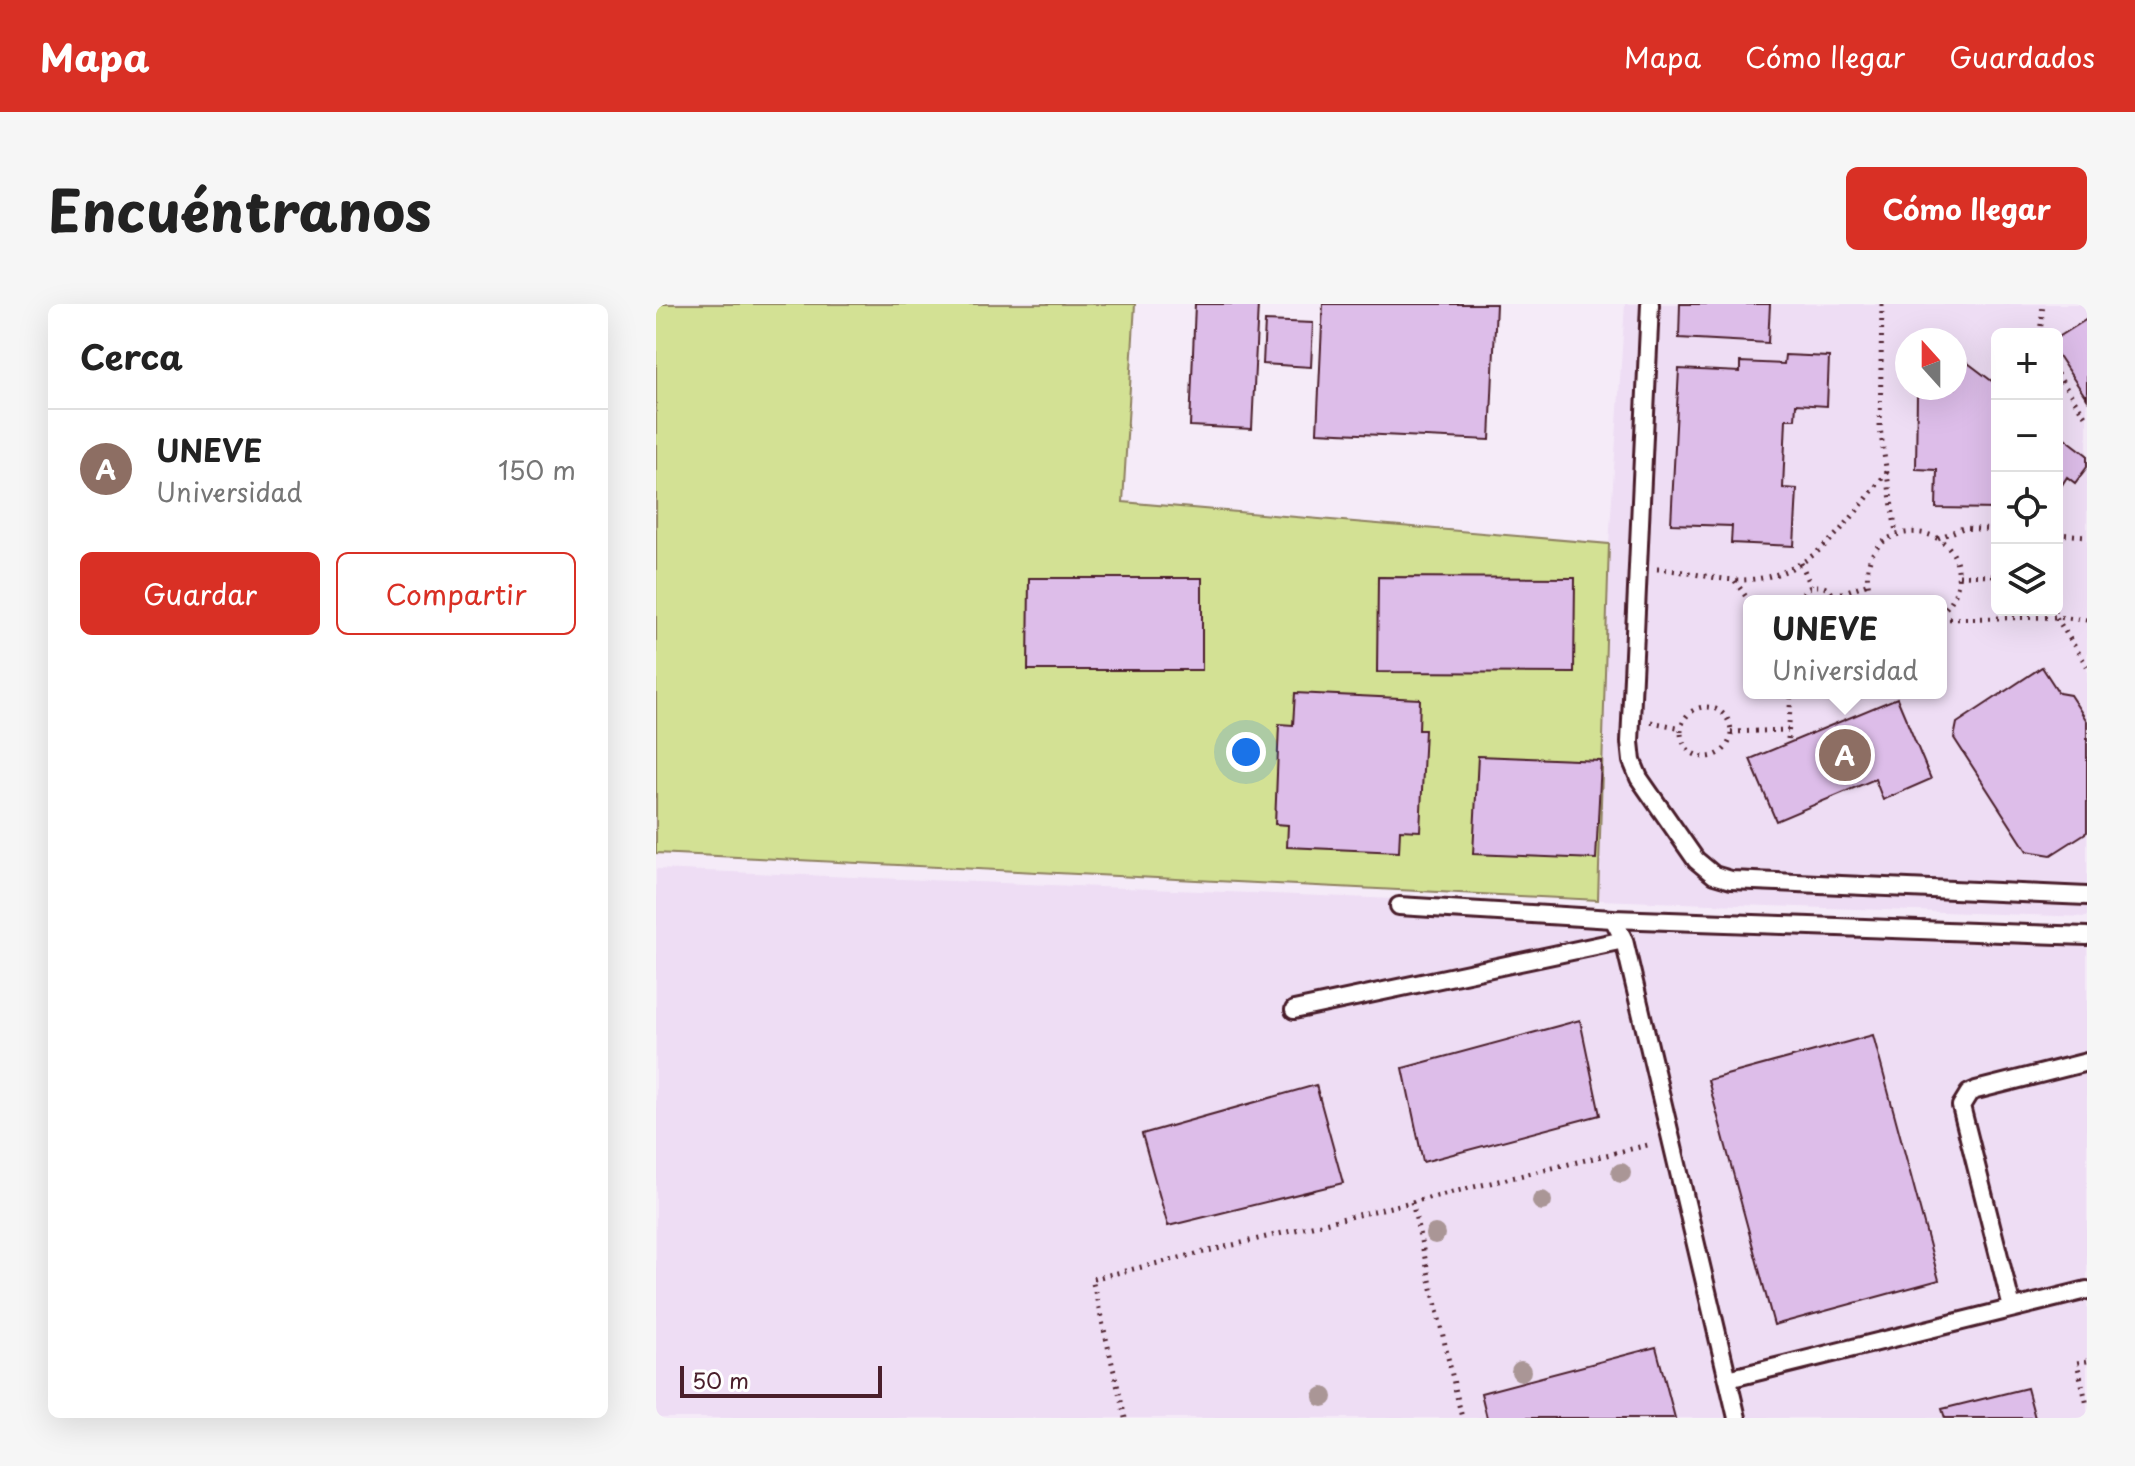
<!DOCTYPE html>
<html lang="es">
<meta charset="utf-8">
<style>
:root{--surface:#fff;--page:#f6f6f6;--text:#222;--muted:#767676;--line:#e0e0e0;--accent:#d93025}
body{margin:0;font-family:"Playpen Sans",sans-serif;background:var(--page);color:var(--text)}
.controls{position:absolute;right:24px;top:24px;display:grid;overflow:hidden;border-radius:12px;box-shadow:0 8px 32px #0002}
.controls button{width:72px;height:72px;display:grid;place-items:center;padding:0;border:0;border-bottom:2px solid var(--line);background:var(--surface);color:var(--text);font:40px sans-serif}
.compass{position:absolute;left:1239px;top:24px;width:72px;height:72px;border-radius:50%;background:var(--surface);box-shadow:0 8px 32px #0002;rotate:339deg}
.scale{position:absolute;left:24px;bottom:20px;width:202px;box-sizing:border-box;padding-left:8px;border:4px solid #4a1f2b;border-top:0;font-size:22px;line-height:28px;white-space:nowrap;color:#4a1f2b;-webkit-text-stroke:6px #fff;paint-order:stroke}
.you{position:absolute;left:590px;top:448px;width:28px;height:28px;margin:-20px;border:6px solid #fff;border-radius:50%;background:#1a73e8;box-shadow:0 0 0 12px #1a73e833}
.badge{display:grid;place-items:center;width:52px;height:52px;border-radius:50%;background:var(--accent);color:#fff;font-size:26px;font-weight:700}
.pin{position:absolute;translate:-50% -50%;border:4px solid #fff;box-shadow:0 2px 8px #0006}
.popup{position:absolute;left:1087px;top:291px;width:204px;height:104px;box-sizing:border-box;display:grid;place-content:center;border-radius:12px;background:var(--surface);filter:drop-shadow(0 2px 6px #0005);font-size:26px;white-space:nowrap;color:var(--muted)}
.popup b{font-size:30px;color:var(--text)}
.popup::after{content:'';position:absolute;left:50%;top:100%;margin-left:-16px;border:16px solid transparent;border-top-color:var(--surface)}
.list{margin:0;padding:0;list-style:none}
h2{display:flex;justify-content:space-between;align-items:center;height:104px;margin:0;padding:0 32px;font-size:34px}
h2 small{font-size:26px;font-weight:400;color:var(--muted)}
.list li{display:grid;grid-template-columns:52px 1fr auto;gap:24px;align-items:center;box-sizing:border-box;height:120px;padding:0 32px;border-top:2px solid var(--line)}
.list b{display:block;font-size:30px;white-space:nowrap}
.list p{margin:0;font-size:26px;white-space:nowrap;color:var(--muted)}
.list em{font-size:26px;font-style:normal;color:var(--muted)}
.actions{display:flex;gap:16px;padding:24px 32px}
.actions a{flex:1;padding:18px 0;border:2px solid var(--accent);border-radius:12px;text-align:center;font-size:28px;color:var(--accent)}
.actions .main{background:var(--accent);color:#fff}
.icon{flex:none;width:44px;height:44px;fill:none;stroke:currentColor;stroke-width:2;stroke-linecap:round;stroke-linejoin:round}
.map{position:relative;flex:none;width:1431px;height:1114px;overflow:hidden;border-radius:12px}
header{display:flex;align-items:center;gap:48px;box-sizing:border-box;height:112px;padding:0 40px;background:var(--accent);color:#fff}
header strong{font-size:38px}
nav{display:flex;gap:44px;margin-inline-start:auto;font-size:28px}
.intro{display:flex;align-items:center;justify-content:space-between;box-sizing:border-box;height:192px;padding:0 48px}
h1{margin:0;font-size:56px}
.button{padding:20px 36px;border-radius:12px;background:var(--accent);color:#fff;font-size:28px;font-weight:700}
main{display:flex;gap:48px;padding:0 48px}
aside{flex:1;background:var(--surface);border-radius:12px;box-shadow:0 8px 32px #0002}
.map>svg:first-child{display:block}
.built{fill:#eeddf4;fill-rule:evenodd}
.green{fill:#d3e194;stroke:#8e8060;stroke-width:2}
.building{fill:#ddbde9;stroke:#4a1f2b;stroke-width:2}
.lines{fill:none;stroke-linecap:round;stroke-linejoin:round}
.service-casing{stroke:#4a1f2b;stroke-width:22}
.path{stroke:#4a1f2b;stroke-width:5;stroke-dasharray:2 6;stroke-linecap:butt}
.service{stroke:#fff;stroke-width:16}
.tree{fill:#aa9696}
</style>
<header>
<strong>Mapa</strong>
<nav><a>Mapa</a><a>Cómo llegar</a><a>Guardados</a></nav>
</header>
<div class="intro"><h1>Encuéntranos</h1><a class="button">Cómo llegar</a></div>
<main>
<aside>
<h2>Cerca<small></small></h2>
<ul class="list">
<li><span class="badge" style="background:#8d6e63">A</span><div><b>UNEVE</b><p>Universidad</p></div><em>150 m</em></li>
</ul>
<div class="actions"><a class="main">Guardar</a><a>Compartir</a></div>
</aside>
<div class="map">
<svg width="1431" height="1114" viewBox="0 0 1431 1114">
<rect width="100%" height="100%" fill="#f5ebf8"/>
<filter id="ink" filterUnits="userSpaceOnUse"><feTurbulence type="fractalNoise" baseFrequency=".0125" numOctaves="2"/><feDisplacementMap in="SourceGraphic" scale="16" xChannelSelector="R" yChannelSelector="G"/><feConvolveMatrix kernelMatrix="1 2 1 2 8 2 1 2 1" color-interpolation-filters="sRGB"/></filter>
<g filter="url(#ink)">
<path class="built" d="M969 0H1431V613L942 596 953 240ZM1341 30H1401V306H1341ZM1251 36H1299V84H1251ZM1093 297H1285V389H1093Z
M0 565 1431 623V1114H0Z"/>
<path class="green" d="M0 0H479L467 198 953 240 942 596 0 549Z"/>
<path class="building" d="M539 0H602L596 125 534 122Z
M667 0H840L834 136 661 128Z
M1024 0H1114L1112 39 1023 34Z
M1431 15V95L1401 50V34Z
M609 17 657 19 655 63 607 60Z
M1300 50 1341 81V205L1280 204 1281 166 1260 165 1261 90H1283L1288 84H1299Z
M1129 51 1173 53 1171 102 1140 100 1139 115H1130L1127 184 1141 185 1138 242 1075 239 1076 222 1015 220 1023 65 1084 68V58L1128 60Z
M1401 128 1431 151V163L1419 179 1411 173 1404 184 1403 206Z
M722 273 919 274 918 369 721 368Z
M373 274H546V366H372Z
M1386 363 1403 389 1414 391 1431 417V528L1395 551 1371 547 1298 434 1301 419Z
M639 389 764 395 763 426H769L764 527 744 526 743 548 631 543 632 521 619 520 623 420 637 421Z
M1241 394 1275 475 1227 496 1219 475 1120 517 1094 455Z
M822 452 945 457 940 555 817 550Z
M924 716 944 811 767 858 747 764Z
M1217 731 1283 976 1118 1021 1052 776Z
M660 781 687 879 512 922 486 830Z
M1000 1043 1019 1114H831L825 1089Z
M1371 1084 1379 1114H1289L1286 1105Z"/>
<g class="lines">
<defs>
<path id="service" d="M994 0 974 438 976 457 983 474 1040 556 1058 571 1075 576 1431 592
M743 602 957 615
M638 706 968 636
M1356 1004 1305 802 1313 789 1320 786 1431 758
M1072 1075 1431 986
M1081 1114 968 636 957 615 1431 632"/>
</defs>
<use href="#service" class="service-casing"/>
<path class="path" d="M1226 0 1224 124 1240 229
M1384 30 1387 0
M1401 70 1431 115
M1401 230 1431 232
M1282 234 1307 224 1341 226
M1145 259 1155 282
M1001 265C1028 266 1054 275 1081 276 1155 277 1191 219 1231 168
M1303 271 1341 272
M1079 277 1093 297
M1178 292 1210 280
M1144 297 1149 286C1161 278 1176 282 1179 297
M1217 297C1184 214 1309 205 1302 277 1301 289 1295 301 1285 308
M1399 306 1400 313 1431 362
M1285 315 1400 313 1431 316
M1220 389 1221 392
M1025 428a25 25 0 1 1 50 0a25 25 0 1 1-50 0Z
M995 418 1026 424
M1075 428 1132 426
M1132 435 1135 389
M756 898 806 1114
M1431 1057 1421 1059 1431 1101
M469 1114 436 975 996 840"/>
<use href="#service" class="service"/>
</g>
<g class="tree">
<circle cx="965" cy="869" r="10"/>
<circle cx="886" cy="897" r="10"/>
<circle cx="779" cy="930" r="10"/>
<circle cx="865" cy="1067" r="10"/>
<circle cx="667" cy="1093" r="10"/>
</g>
</g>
</svg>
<div class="controls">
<button>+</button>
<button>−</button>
<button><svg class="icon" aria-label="locate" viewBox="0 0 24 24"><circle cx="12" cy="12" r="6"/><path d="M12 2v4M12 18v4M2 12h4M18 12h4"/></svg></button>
<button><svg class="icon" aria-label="layers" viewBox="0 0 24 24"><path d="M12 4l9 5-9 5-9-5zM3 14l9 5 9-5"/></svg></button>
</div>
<svg class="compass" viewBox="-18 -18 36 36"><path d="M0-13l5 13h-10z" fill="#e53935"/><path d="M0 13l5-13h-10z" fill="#767676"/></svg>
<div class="scale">50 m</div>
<div class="you"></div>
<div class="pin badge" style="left:1189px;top:451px;background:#8d6e63">A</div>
<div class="popup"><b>UNEVE</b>Universidad</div>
</div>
</main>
